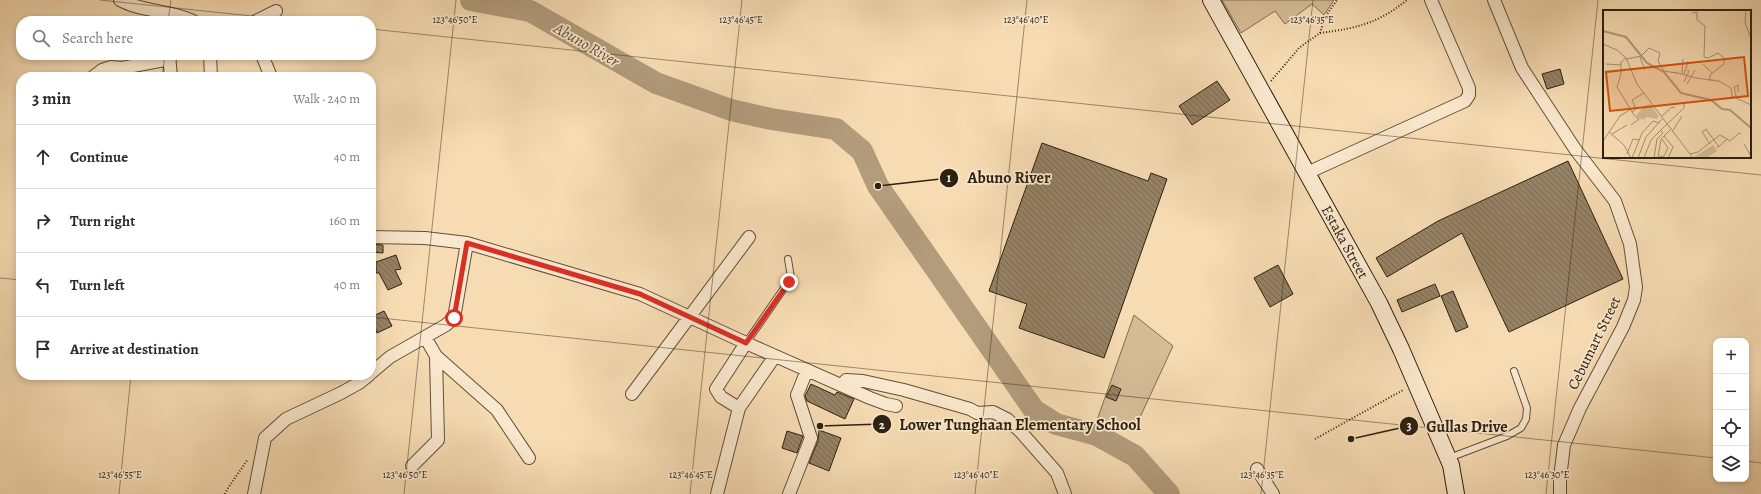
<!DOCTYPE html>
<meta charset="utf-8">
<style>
:root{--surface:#fff;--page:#f2f2f3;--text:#2b2b33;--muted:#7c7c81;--line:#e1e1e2}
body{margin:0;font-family:Alegreya,serif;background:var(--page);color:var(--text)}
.controls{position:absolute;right:12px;bottom:12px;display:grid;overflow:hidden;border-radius:8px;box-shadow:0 2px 6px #0003}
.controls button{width:36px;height:36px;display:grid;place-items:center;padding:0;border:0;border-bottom:1px solid var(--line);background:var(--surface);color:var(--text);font:20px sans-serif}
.stop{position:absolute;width:12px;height:12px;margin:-9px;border:3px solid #d93025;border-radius:50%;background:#fff}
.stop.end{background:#d93025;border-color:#fff;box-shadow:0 1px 4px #0008}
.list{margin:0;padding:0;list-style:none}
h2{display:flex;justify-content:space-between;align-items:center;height:52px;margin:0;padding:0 16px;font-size:17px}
h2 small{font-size:13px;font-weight:400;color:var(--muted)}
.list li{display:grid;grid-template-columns:26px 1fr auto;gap:12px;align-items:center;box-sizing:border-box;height:64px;padding:0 16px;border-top:1px solid var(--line)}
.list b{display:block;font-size:15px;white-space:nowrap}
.list em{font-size:13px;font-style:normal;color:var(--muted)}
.icon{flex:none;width:22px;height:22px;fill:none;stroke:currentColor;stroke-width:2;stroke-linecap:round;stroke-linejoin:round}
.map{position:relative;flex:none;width:1761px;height:494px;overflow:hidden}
.search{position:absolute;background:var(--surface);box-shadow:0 2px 6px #0003;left:16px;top:16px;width:360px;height:44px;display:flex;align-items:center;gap:10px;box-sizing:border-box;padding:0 14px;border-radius:16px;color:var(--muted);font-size:15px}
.panel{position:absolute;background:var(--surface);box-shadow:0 2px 6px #0003;left:16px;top:72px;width:360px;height:308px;border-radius:16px}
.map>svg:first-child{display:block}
.grass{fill:#d5bc97;stroke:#816e54}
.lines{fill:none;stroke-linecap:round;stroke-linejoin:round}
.river{stroke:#b29c7c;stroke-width:22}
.building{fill:url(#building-back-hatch);stroke:#2d2110}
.lane-casing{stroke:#605039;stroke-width:8}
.street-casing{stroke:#605039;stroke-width:14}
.secondary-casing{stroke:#2d2110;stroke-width:18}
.path{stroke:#2d2110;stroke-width:2;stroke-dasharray:1 2;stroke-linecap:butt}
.lane{stroke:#fae8ce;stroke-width:6}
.street{stroke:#fae8ce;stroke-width:12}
.secondary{stroke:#fae8ce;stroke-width:16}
.route{stroke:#d93025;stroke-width:5}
.ticks{fill:none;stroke:#2d2110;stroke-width:1;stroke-opacity:0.45}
.labels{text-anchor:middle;stroke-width:3.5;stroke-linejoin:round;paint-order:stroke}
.street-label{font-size:15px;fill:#2d2110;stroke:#fae8ce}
.water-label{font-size:16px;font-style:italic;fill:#5c4c36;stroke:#fae8ce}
.inset-river{fill:none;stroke:#b29c7c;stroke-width:2}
.inset-road{fill:none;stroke:#a69172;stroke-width:1}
.view{fill:#d5530c;fill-opacity:0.15;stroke:#d5530c;stroke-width:2}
.inset-edge{fill:none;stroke:#2d2110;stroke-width:2}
.ticks-label{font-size:10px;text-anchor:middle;fill:#2d2110;stroke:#fae8ce;stroke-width:3.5;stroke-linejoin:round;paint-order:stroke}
.leader{fill:none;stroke:#2d2110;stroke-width:1.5}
.callout-dot{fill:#2d2110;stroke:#fae8ce;stroke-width:1.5}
.mark-label{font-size:12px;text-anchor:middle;font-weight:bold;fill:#fff}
.callout-label{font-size:16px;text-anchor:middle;font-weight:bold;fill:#2d2110;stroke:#fae8ce;stroke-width:3.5;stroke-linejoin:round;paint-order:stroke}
</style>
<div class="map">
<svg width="1761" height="494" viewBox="0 0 1761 494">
<defs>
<pattern id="building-back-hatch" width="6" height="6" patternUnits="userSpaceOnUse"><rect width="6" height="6" fill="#968265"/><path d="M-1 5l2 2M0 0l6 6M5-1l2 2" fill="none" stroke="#7b6a52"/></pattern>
</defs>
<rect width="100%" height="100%" fill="#f7dcb3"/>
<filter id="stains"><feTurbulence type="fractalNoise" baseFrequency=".005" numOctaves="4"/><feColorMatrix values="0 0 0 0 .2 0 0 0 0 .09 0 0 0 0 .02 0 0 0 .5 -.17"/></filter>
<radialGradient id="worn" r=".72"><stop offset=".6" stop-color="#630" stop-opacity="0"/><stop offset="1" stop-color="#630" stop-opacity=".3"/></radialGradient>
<path class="grass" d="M1222 0H1334L1324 15 1312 4 1285 24 1275 11 1241 33Z
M1134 315 1173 346 1136 426 1096 423Z"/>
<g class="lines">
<path class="river" d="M471 0 530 11 656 83 731 110 771 119 836 129 862 151 878 186 1034 410 1056 424 1097 435 1135 456 1169 494"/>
</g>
<path class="building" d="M1560 69 1564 84 1547 89 1542 74Z
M1217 81 1230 100 1192 125 1179 106Z
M1042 143 1148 181 1151 173 1167 179 1104 358 1019 328 1027 304 989 291Z
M1568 161 1623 279 1509 332 1462 233 1387 277 1376 258 1438 221Z
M371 244 383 245V253L371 252Z
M396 255 401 269 395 270 402 284 388 290 379 273H376V262Z
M1278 265 1293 294 1270 307 1254 278Z
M1435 284 1440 296 1402 312 1397 300Z
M1453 291 1468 327 1456 332 1441 296Z
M384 311 392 326 377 333 371 317Z
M811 384 835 395 837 392 854 399 845 419 807 401 805 396Z
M1112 385 1121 389 1116 401 1106 397Z
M819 430 841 438 829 471 809 463 818 441Z
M787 431 803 436 797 453 782 448Z"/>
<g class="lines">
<defs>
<path id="lane" d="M746 343 791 278 788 259
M1449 458 1507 436 1521 428 1526 419 1527 408 1514 371"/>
<path id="street" d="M120 0C142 12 171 10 193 21
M1494 0 1522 68 1575 149 1615 201 1630 244 1636 287 1634 300 1623 327 1580 408 1564 445 1560 478V494
M256 21 276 11
M169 55 171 77
M210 55 211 77
M262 55 271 77
M93 77 102 70 111 67 122 68 170 59
M1307 173 1465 101 1469 95V88L1431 0
M371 237 425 238 467 243 640 294 746 343 870 398 886 404 896 406
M425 337 436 356 497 410 529 458
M371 373 390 357 446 325 454 318 467 243
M842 385 846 380 863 381 904 390 970 409 977 413 993 412 1007 419 1020 431 1057 473 1065 494
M632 394 749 237
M739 408 721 397 716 389 746 343
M412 466 438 440 436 356
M1257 469 1273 494
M254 494 265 438 286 419 341 393 359 383 369 375
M717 494 739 408 775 356
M789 494 811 438 797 395 807 370"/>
<path id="secondary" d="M1211 0 1379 303 1401 349 1451 465 1456 494"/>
</defs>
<use href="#lane" class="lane-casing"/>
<use href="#street" class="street-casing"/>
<use href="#secondary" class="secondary-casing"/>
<path class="path" d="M1320 33C1357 28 1377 24 1407 0
M1271 81 1299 48 1320 33 1325 17 1337 0
M1315 439 1403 390
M225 494 228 488 248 459"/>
<use href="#lane" class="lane"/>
<use href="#street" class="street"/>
<use href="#secondary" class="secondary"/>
</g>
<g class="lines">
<path class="route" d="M454 318 467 243 640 294 746 343 789 282"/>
</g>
<path class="ticks" d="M100 0 299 21M168 21 171 0M371 29 1761 175M162 77 165 55M0 278 21 280M371 317 1716 458M1746 461 1761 463M119 494 131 375M404 494 456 0M690 494 742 0M975 494 1027 0M1261 494 1313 0M1546 494 1598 0"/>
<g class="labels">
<g class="street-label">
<text transform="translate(1345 242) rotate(61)" y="5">Estaka Street</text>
<text transform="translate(1594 343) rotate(-64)" y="5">Cebumart Street</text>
</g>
<g class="water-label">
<text transform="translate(587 44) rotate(30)" y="6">Abuno River</text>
</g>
</g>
<g transform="translate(1603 10)">
<rect width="148" height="148" fill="#f7dcb3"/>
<path d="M47 94 56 106 54 109 44 107 40 110 33 106 41 96ZM110 135 114 141 104 148 91 147Z" fill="#d5bc97"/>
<path class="inset-river" d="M0 21 23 27 44 53 61 62 78 83 108 90 119 99 127 100 148 118"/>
<path class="inset-road" d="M143 0 142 13 148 28M89 3 94 2V10L102 16 101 47 105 48 115 43 121 48V54L107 65V71M0 34 14 40 23 48 34 74 90 148M37 47 42 60M23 48 18 52V64L14 77 31 105 36 109 28 115M24 49 38 46 46 38 57 43 55 51 61 61 73 63M3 54 18 55M100 54 109 63M148 61V75M71 62 93 68 116 71 128 78 129 86 148 95M79 64 80 49M81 65 85 51M81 72 86 61 84 60M84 74 92 60M133 86 131 77 135 75V82M29 102 33 99 29 90 41 83M58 107 69 97 72 98M63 115 81 98V94M103 119 116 137M104 119 99 122 107 134M6 122 21 135 28 148M69 122 79 106M9 124 24 115M61 126 70 137 65 148M0 131 17 106 28 99M141 134 148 146M114 138 124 129M24 144 30 129 36 130M87 144 95 142 117 125 127 131 136 123 138 124M56 147 61 146 65 138 59 129M29 148 39 123 50 111 56 113M35 148 43 127 59 109M41 148 48 130 63 115M51 148 54 129 60 123 57 120M55 148 58 129 67 120"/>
<path class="view" d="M141 47 145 86 7 101 3 62Z"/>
<rect width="148" height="148" class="inset-edge"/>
</g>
<g class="ticks-label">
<text x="455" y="23">123°46'50"E</text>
<text x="741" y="23">123°46'45"E</text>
<text x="1026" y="23">123°46'40"E</text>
<text x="1312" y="23">123°46'35"E</text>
<text x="120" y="478">123°46'55"E</text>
<text x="405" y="478">123°46'50"E</text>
<text x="691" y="478">123°46'45"E</text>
<text x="976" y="478">123°46'40"E</text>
<text x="1262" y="478">123°46'35"E</text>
<text x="1547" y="478">123°46'30"E</text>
</g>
<path class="leader" d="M878 186L949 178M820 426L882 424M1351 439L1409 426"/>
<g class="callout-dot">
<circle cx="878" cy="186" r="4"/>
<circle cx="820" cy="426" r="4"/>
<circle cx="1351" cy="439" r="4"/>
<circle cx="949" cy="178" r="10"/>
<circle cx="882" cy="424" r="10"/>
<circle cx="1409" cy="426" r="10"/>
</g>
<g class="mark-label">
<text x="949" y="182">1</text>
<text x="882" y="429">2</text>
<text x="1409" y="430">3</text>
</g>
<g class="callout-label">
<text x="1009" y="183">Abuno River</text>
<text x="1020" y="430">Lower Tunghaan Elementary School</text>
<text x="1467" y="432">Gullas Drive</text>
</g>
<rect width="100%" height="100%" filter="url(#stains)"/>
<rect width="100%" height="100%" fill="url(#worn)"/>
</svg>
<div class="controls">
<button>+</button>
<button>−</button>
<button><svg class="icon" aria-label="locate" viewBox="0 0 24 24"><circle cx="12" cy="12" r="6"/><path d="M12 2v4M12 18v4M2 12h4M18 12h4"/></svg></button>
<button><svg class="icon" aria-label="layers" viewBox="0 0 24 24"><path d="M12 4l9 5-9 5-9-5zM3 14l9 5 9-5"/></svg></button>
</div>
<div class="stop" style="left:454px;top:318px"></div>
<div class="stop end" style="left:789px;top:282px"></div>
<div class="search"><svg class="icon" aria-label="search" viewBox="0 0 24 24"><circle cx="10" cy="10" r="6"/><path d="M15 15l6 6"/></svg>Search here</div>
<section class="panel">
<h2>3 min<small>Walk · 240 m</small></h2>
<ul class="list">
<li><svg class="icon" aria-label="ahead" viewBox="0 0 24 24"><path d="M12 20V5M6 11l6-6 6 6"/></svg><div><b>Continue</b></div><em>40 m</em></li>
<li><svg class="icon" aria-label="right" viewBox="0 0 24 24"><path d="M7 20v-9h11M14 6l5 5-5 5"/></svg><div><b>Turn right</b></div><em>160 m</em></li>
<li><svg class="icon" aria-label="left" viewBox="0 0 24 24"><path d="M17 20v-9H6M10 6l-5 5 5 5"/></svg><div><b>Turn left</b></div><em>40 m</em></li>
<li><svg class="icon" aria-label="arrive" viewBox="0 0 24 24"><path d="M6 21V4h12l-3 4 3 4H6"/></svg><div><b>Arrive at destination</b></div></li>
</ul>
</section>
</div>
